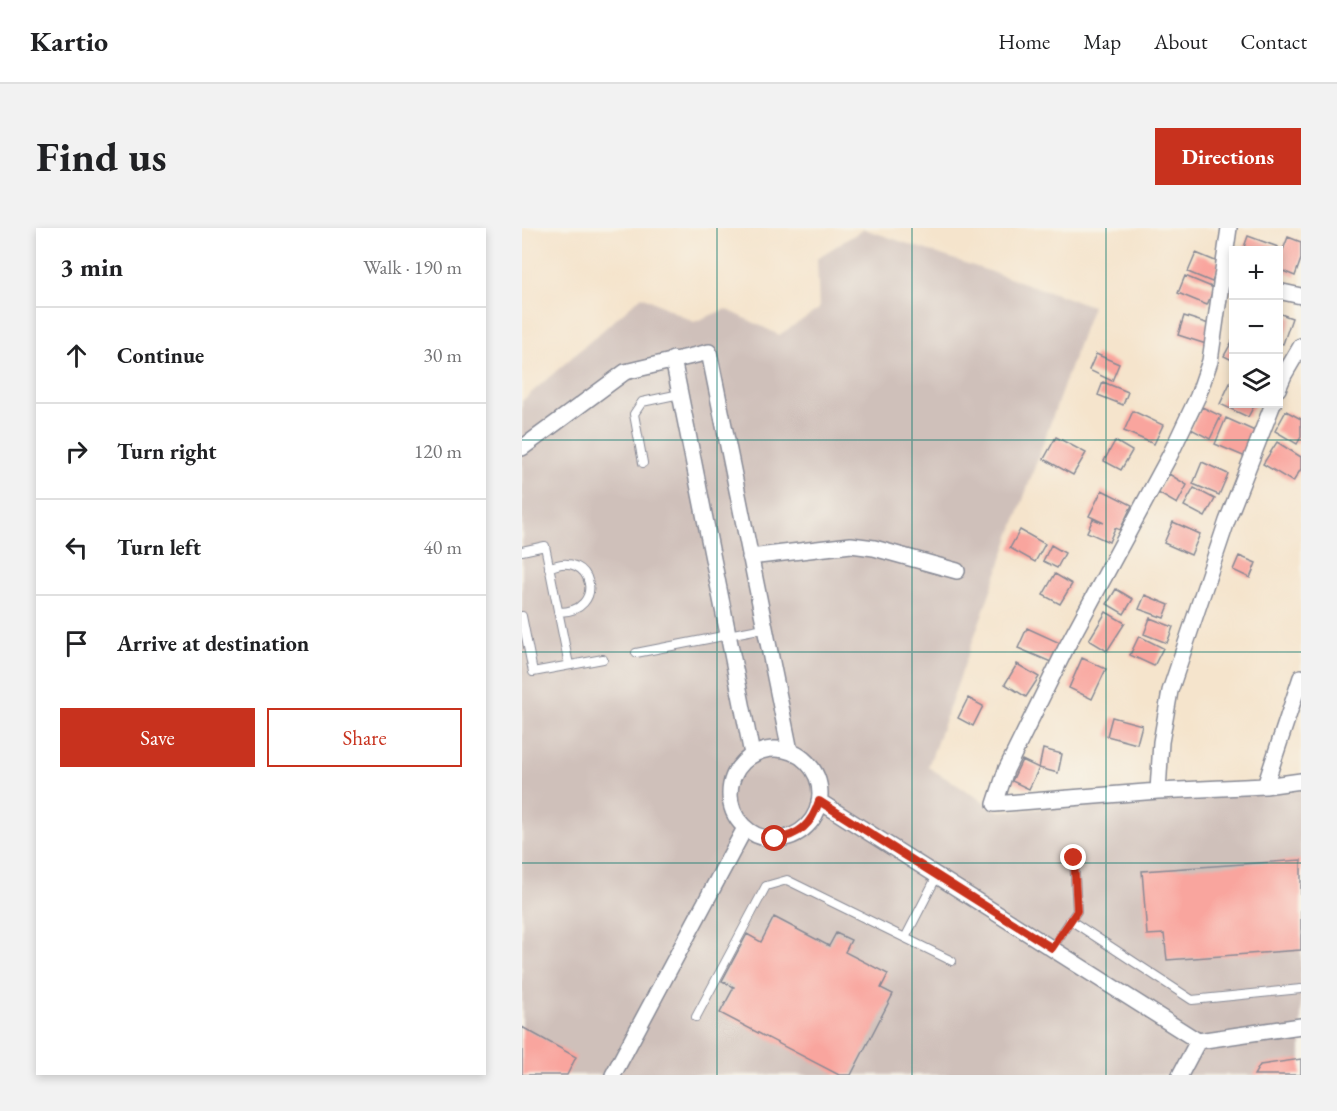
<!DOCTYPE html>
<meta charset="utf-8">
<style>
:root{--surface:#fff;--page:#f2f2f2;--text:#202124;--muted:#757577;--line:#e0e0e0;--accent:#c8321e}
body{margin:0;font-family:"EB Garamond",serif;background:var(--page);color:var(--text)}
.controls{position:absolute;right:18px;top:18px;display:grid;overflow:hidden;border-radius:0px;box-shadow:0 3px 9px #0003}
.controls button{width:54px;height:54px;display:grid;place-items:center;padding:0;border:0;border-bottom:2px solid var(--line);background:var(--surface);color:var(--text);font:30px sans-serif}
.stop{position:absolute;width:18px;height:18px;margin:-14px;border:4px solid #c8321e;border-radius:50%;background:#fff}
.stop.end{background:#c8321e;border-color:#fff;box-shadow:0 2px 6px #0008}
.list{margin:0;padding:0;list-style:none}
h2{display:flex;justify-content:space-between;align-items:center;height:78px;margin:0;padding:0 24px;font-size:26px}
h2 small{font-size:20px;font-weight:400;color:var(--muted)}
.list li{display:grid;grid-template-columns:39px 1fr auto;gap:18px;align-items:center;box-sizing:border-box;height:96px;padding:0 24px;border-top:2px solid var(--line)}
.list b{display:block;font-size:22px;white-space:nowrap}
.list em{font-size:20px;font-style:normal;color:var(--muted)}
.actions{display:flex;gap:12px;padding:18px 24px}
.actions a{flex:1;padding:14px 0;border:2px solid var(--accent);border-radius:0px;text-align:center;font-size:21px;color:var(--accent)}
.actions .main{background:var(--accent);color:#fff}
.icon{flex:none;width:33px;height:33px;fill:none;stroke:currentColor;stroke-width:2;stroke-linecap:round;stroke-linejoin:round}
.map{position:relative;flex:none;width:779px;height:847px;overflow:hidden;border-radius:0px}
header{display:flex;align-items:center;gap:36px;box-sizing:border-box;height:84px;padding:0 30px;background:var(--surface);border-bottom:2px solid var(--line)}
header strong{font-size:28px}
nav{display:flex;gap:33px;margin-inline-start:auto;font-size:21px}
.intro{display:flex;align-items:center;justify-content:space-between;box-sizing:border-box;height:144px;padding:0 36px}
h1{margin:0;font-size:42px}
.button{padding:15px 27px;border-radius:0px;background:var(--accent);color:#fff;font-size:21px;font-weight:700}
main{display:flex;gap:36px;padding:0 36px}
aside{flex:1;background:var(--surface);border-radius:0px;box-shadow:0 3px 9px #0003}
.map>svg:first-child{display:block}
.industrial{fill:#cfc0ba}
.building{fill:#f9a59e}
.lines{fill:none;stroke-linecap:round;stroke-linejoin:round}
.lane-casing{stroke:#888a95;stroke-width:10}
.street-casing{stroke:#888a95;stroke-width:18}
.lane{stroke:#fff;stroke-width:8}
.street{stroke:#fff;stroke-width:15}
.route{stroke:#c8321e;stroke-width:8}
.grid{fill:none;stroke:#0f766e;stroke-width:1.5;stroke-opacity:0.55}
</style>
<header>
<strong>Kartio</strong>
<nav><a>Home</a><a>Map</a><a>About</a><a>Contact</a></nav>
</header>
<div class="intro"><h1>Find us</h1><a class="button">Directions</a></div>
<main>
<aside>
<h2>3 min<small>Walk · 190 m</small></h2>
<ul class="list">
<li><svg class="icon" aria-label="ahead" viewBox="0 0 24 24"><path d="M12 20V5M6 11l6-6 6 6"/></svg><div><b>Continue</b></div><em>30 m</em></li>
<li><svg class="icon" aria-label="right" viewBox="0 0 24 24"><path d="M7 20v-9h11M14 6l5 5-5 5"/></svg><div><b>Turn right</b></div><em>120 m</em></li>
<li><svg class="icon" aria-label="left" viewBox="0 0 24 24"><path d="M17 20v-9H6M10 6l-5 5 5 5"/></svg><div><b>Turn left</b></div><em>40 m</em></li>
<li><svg class="icon" aria-label="arrive" viewBox="0 0 24 24"><path d="M6 21V4h12l-3 4 3 4H6"/></svg><div><b>Arrive at destination</b></div></li>
</ul>
<div class="actions"><a class="main">Save</a><a>Share</a></div>
</aside>
<div class="map">
<svg width="779" height="847" viewBox="0 0 779 847">
<rect width="100%" height="100%" fill="#f7f3e8"/>
<filter id="ink" filterUnits="userSpaceOnUse"><feTurbulence type="fractalNoise" baseFrequency=".0167" numOctaves="2"/><feDisplacementMap in="SourceGraphic" scale="12" xChannelSelector="R" yChannelSelector="G"/><feConvolveMatrix kernelMatrix="1 2 1 2 8 2 1 2 1" color-interpolation-filters="sRGB"/></filter>
<filter id="wash" filterUnits="userSpaceOnUse"><feTurbulence type="fractalNoise" baseFrequency=".008" numOctaves="4" result="noise"/><feDisplacementMap in="SourceGraphic" scale="24" xChannelSelector="R" yChannelSelector="G"/><feGaussianBlur stdDeviation="1.35" result="paint"/><feColorMatrix in="noise" values="0 0 0 0 0 0 0 0 0 0 0 0 0 0 0 0 0 1.4 0 .05"/><feComposite in="paint" operator="in"/></filter>
<g filter="url(#wash)">
<rect width="100%" height="100%" fill="#f5e4cc"/>
<path class="industrial" d="M342 1 570 78 406 539 477 583 779 562V847H0V173L120 68 172 94 204 81 257 107 297 81 295 30Z"/>
<g id="blocks">
<path class="building" d="M726 8 756 19 754 22H721Z
M766 9 779 14V31L773 48 756 41V35Z
M674 25 698 35 690 54 666 44Z
M663 48 692 60 685 77 656 65Z
M756 85 770 90 761 116 756 115Z
M662 88 690 97 684 116 656 107Z
M712 110V133L702 128Z
M574 126 597 136 590 153 567 142Z
M710 151 712 152V176H733L726 189 698 176Z
M581 154 606 164 601 177 576 167Z
M680 179 699 188 688 211 669 201Z
M611 183 641 197 632 216 602 203Z
M764 183 779 191V209L775 216 753 203Z
M704 190 737 205 726 230 693 216Z
M534 209 564 225 551 247 522 231Z
M593 213 610 223 599 242 582 233Z
M755 214 779 229V241L771 254 741 236Z
M680 234 706 246 697 267 671 256Z
M647 246 665 257 655 276 636 265Z
M672 260 693 271 683 289 662 278Z
M580 262 610 277 598 302 593 300 587 314 565 304 571 291 582 295 567 288Z
M651 294 678 306 669 327 642 315Z
M498 302 523 316 513 334 488 320Z
M529 317 543 325 535 340 521 333Z
M717 328 734 335 728 350 711 342Z
M533 346 550 356 538 376 521 367Z
M594 361 611 371 602 386 585 376Z
M623 367 647 377 642 390 617 381Z
M584 384 603 395 585 423 567 412Z
M628 390 651 399 645 415 622 406Z
M505 400 538 415 529 434 496 420Z
M617 408 641 420 632 438 608 427Z
M560 430 584 441 570 471 547 460Z
M495 436 517 449 504 469 483 456Z
M446 470 461 478 451 498 436 490Z
M590 489 620 497 615 516 585 508Z
M521 521 540 526 536 545 517 540Z
M500 532 517 540 507 561 490 553Z
M779 632V722L645 732 642 706 625 707 620 643Z
M252 689 307 718 314 705 329 712 323 724 366 746 359 760 371 766 329 847H317L198 785 212 759 200 753 225 706 239 714Z
M0 799 54 829 45 847H0Z
M779 831V847H732L738 837Z"/>
</g>
</g>
<g filter="url(#ink)">
<use href="#blocks" fill-opacity="0" stroke="#888a95" stroke-width="1.5"/>
<g class="lines">
<defs>
<path id="lane" d="M121 235 112 186 120 174 158 166
M0 323 23 318 47 437
M27 340C71 319 86 385 36 384
M0 388 11 444 81 431
M114 425 242 400
M548 692 670 772 779 761
M383 710 415 648
M530 720 555 683 552 630
M174 789 244 658 265 652 430 733"/>
<path id="street" d="M707 0 688 133 676 168 648 227 544 420 484 542 473 576 636 563 743 558 779 553
M756 63 779 68
M151 131 230 526
M756 161 762 147 779 118
M0 220 103 144 187 124 268 523
M228 329 329 317 352 320 435 343
M208 566a45 45 0 1 1 90 0a45 45 0 1 1-90 0Z
M743 558 779 449
M636 563 639 514 648 463 705 293 751 176
M297 573 676 813 779 798
M91 847 223 600
M658 847 676 813"/>
</defs>
<use href="#lane" class="lane-casing"/>
<use href="#street" class="street-casing"/>
<use href="#lane" class="lane"/>
<use href="#street" class="street"/>
</g>
</g>
<g class="lines" filter="url(#ink)">
<path class="route" d="M253 611C277 608 290 596 297 573L530 720 555 683 552 630"/>
</g>
<path class="grid" d="M195 0V847M390 0V847M584 0V847M0 212H779M0 424H779M0 635H779"/>
</svg>
<div class="controls">
<button>+</button>
<button>−</button>
<button><svg class="icon" aria-label="layers" viewBox="0 0 24 24"><path d="M12 4l9 5-9 5-9-5zM3 14l9 5 9-5"/></svg></button>
</div>
<div class="stop" style="left:253px;top:611px"></div>
<div class="stop end" style="left:552px;top:630px"></div>
</div>
</main>
